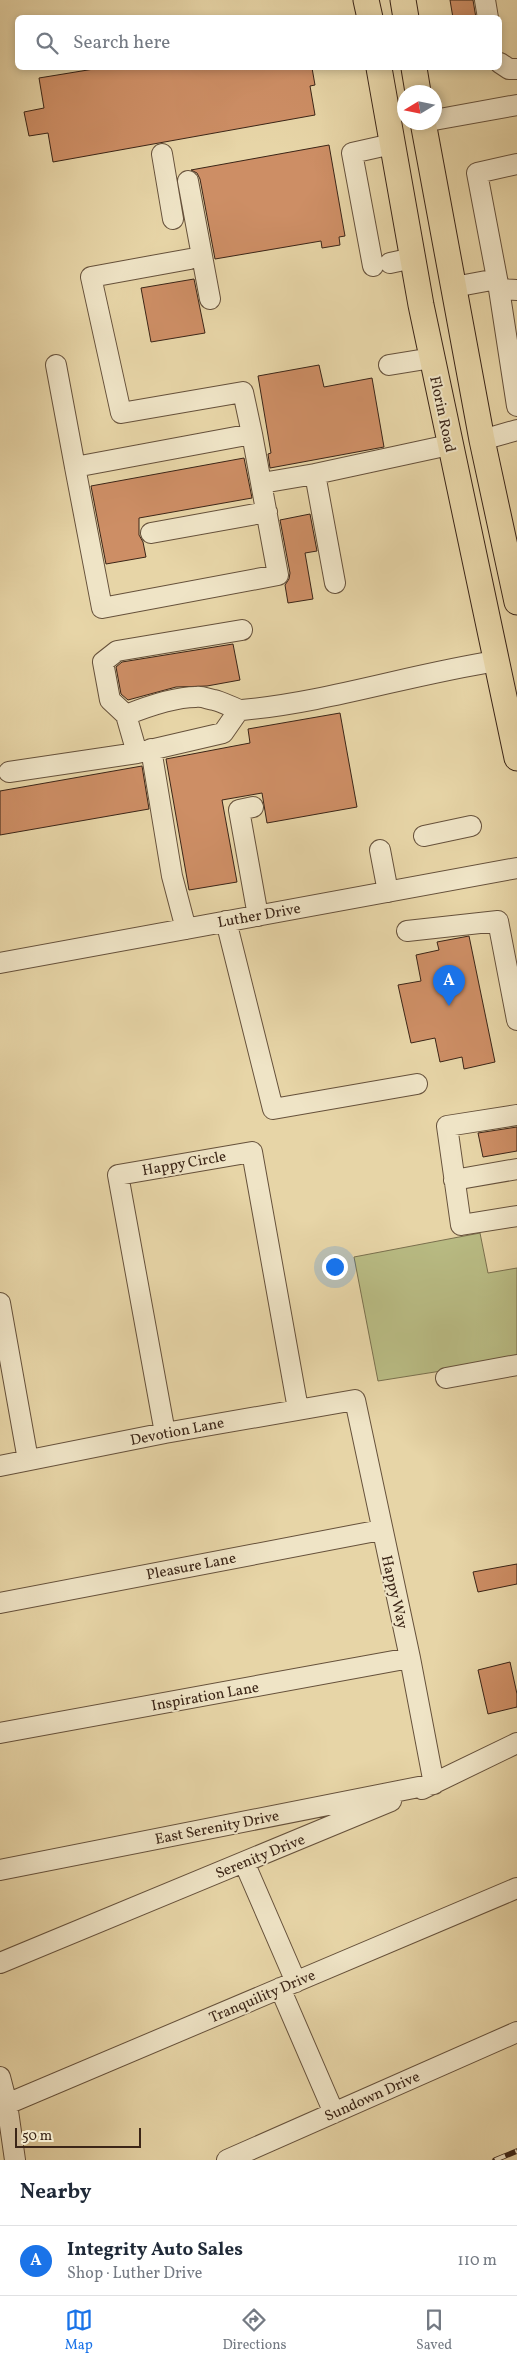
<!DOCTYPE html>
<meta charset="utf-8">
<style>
:root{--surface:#fff;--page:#f6f6f7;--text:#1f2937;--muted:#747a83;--line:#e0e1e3;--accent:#1a73e8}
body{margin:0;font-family:Vollkorn,serif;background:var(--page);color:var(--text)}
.compass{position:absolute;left:397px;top:85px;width:45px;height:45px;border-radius:50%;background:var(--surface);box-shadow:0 2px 8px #0003;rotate:260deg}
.scale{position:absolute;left:15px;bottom:12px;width:126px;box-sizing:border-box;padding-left:5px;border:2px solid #3b2517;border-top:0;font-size:14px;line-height:18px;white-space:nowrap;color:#3b2517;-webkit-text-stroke:4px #efe4c6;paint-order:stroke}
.you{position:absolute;left:334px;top:1266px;width:18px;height:18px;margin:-12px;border:4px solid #fff;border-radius:50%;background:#1a73e8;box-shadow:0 0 0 8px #1a73e833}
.badge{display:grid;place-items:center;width:32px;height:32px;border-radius:50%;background:var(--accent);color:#fff;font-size:16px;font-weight:700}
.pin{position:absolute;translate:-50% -41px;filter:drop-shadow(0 1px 2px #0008)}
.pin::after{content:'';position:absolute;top:26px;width:18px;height:15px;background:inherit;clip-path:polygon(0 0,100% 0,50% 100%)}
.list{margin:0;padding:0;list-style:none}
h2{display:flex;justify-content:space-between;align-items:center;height:65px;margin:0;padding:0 20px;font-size:21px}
h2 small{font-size:16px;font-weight:400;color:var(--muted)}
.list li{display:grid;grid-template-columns:32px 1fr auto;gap:15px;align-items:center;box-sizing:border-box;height:70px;padding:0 20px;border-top:1px solid var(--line)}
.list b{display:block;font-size:19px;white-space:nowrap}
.list p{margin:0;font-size:16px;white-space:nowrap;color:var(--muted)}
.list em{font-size:16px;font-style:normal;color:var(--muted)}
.icon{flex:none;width:28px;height:28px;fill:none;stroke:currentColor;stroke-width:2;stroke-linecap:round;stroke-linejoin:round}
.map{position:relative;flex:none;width:517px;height:2160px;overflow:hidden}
.search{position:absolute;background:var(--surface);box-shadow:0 2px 8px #0003;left:15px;right:15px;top:15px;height:55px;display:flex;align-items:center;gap:12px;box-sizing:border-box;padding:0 18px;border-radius:8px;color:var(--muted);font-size:19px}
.sheet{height:135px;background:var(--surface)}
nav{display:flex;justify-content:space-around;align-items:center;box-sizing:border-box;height:70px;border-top:1px solid var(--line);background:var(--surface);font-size:14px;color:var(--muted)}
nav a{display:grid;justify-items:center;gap:2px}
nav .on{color:var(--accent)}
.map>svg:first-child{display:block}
.green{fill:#b9bc84;stroke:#7a704e}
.building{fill:#cd8e65;stroke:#3b2517}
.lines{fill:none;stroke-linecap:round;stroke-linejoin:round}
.minor-casing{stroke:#66513b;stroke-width:22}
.major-casing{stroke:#3b2517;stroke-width:27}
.minor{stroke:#efe4c6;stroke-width:20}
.major{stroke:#e7d5a7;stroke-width:25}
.rail-casing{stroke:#3b2517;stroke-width:5.5}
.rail{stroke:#efe4c6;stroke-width:4;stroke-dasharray:11;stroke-linecap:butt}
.labels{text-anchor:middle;stroke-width:4;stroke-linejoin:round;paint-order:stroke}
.street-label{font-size:15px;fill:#3b2517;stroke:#efe4c6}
</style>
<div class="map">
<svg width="517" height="2160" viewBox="0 0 517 2160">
<rect width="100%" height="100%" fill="#e7d5a7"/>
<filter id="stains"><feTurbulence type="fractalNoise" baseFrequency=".004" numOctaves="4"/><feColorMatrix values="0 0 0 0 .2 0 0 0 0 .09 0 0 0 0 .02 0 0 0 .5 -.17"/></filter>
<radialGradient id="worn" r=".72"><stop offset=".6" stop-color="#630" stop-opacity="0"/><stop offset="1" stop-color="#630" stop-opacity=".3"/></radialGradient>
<path class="green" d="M480 1233 488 1273 517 1268V1359L378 1381 354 1257Z"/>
<path class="building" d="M450 0H473L476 18H453Z
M100 68H312L315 85 310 86 315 115 53 162 48 133 29 136 24 112 44 108 39 78Z
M329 145 345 236 339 237 340 245 322 248 321 241 215 259 200 179 197 173 191 170Z
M194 279 205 333 151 342 141 288Z
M319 365 324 387 372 378 384 447 270 468 268 454 271 453 258 376Z
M244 458 252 498 139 518V535L143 542 146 557 106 564 91 486Z
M310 514 317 551 305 553 313 599 288 603 285 585 289 579 290 573 280 520Z
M233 644 240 680 207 686 176 687 128 700 121 694 116 667 122 662Z
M340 713 357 807 267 823 262 793 222 800 237 882 189 890 166 759 250 743 248 729Z
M142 766 149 809 0 835V791Z
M469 936 495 1062 464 1069 462 1057 440 1062 435 1038 411 1043 398 985 421 981 416 955 439 950 437 942Z
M517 1127V1151L483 1157 478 1133Z
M517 1564V1584L478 1592 473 1572Z
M510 1662 517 1694V1707L488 1714 478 1670Z"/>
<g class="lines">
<defs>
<path id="minor" d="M485 0 488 18
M500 63 509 69H517
M434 120 517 105
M162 154 173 219
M517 164 477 173 499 289 517 406
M188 181 210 299
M190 259 91 277 121 413 243 392 252 434 75 467 102 608 278 575 252 434
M390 263 413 258
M373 266 352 153 392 144
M454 287 497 279
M499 289 517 290
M56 365 75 467
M389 365 432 358
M482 440 517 430
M315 474 449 445
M262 483 315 474 335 583
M151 533 267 512
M239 710 223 733 137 753 126 715C146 707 174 697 196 697 202 696 208 699 214 700 223 702 237 710 242 710 329 702 411 674 497 661
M126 715 110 700 103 662 117 651 242 630
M151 749 172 876 186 929
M9 772 137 753
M253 807 239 810 258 916
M424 836 471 826
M380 850 388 892
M226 921 273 1109 417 1084
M407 931 498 921 517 1020
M0 963 517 868
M517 1115 447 1126 461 1225 517 1216
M454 1180 517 1169
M0 1303 28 1460
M446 1378 517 1365
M165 1433 118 1175 252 1152 298 1409
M0 1466 165 1433 355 1400 410 1658 434 1784 0 1870
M0 1603 381 1530
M0 1733 410 1658
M422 1789 517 1743
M244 1862 296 1982
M0 1963 391 1801
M280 1988 334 2113
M0 2077 7 2104 15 2160
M7 2104 517 1888
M227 2160 517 2032"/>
<path id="major" d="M366 0 370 18
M403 0 406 18
M379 68 421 305 517 758
M414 68 418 92
M423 122 482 440 517 602"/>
</defs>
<use href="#minor" class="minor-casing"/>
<use href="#major" class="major-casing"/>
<use href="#minor" class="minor"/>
<use href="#major" class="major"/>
<defs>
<path id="rail" d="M495 2160 517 2151"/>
</defs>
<use href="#rail" class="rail-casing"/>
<use href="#rail" class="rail"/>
</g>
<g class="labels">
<g class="street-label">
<text transform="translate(443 414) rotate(78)" y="5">Florin Road</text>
<text transform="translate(259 915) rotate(-10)" y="5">Luther Drive</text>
<text transform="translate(184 1163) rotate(-10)" y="5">Happy Circle</text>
<text transform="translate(177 1431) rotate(-11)" y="5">Devotion Lane</text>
<text transform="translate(191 1566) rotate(-11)" y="5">Pleasure Lane</text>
<text transform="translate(395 1592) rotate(77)" y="5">Happy Way</text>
<text transform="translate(205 1696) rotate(-10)" y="5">Inspiration Lane</text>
<text transform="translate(217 1827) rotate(-11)" y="5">East Serenity Drive</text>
<text transform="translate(260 1856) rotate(-22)" y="5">Serenity Drive</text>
<text transform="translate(262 1996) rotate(-23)" y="5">Tranquility Drive</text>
<text transform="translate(372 2096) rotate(-24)" y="5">Sundown Drive</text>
</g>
</g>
<rect width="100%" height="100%" filter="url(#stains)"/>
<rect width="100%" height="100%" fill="url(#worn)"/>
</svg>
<svg class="compass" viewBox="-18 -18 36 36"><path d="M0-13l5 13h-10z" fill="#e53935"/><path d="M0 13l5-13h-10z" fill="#747a83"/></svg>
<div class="scale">50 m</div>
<div class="you"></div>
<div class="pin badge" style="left:449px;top:1006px">A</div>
<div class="search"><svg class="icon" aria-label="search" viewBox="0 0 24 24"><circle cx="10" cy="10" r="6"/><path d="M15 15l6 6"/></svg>Search here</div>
</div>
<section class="sheet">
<h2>Nearby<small></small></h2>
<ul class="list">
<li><span class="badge">A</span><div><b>Integrity Auto Sales</b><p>Shop · Luther Drive</p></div><em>110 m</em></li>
</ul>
</section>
<nav>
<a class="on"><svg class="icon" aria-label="map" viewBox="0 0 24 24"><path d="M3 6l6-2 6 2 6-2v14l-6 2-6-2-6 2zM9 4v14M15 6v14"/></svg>Map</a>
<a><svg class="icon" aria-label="directions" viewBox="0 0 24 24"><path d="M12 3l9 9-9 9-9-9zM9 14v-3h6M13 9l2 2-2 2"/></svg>Directions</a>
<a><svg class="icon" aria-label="saved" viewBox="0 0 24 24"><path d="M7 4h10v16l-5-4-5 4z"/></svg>Saved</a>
</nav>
